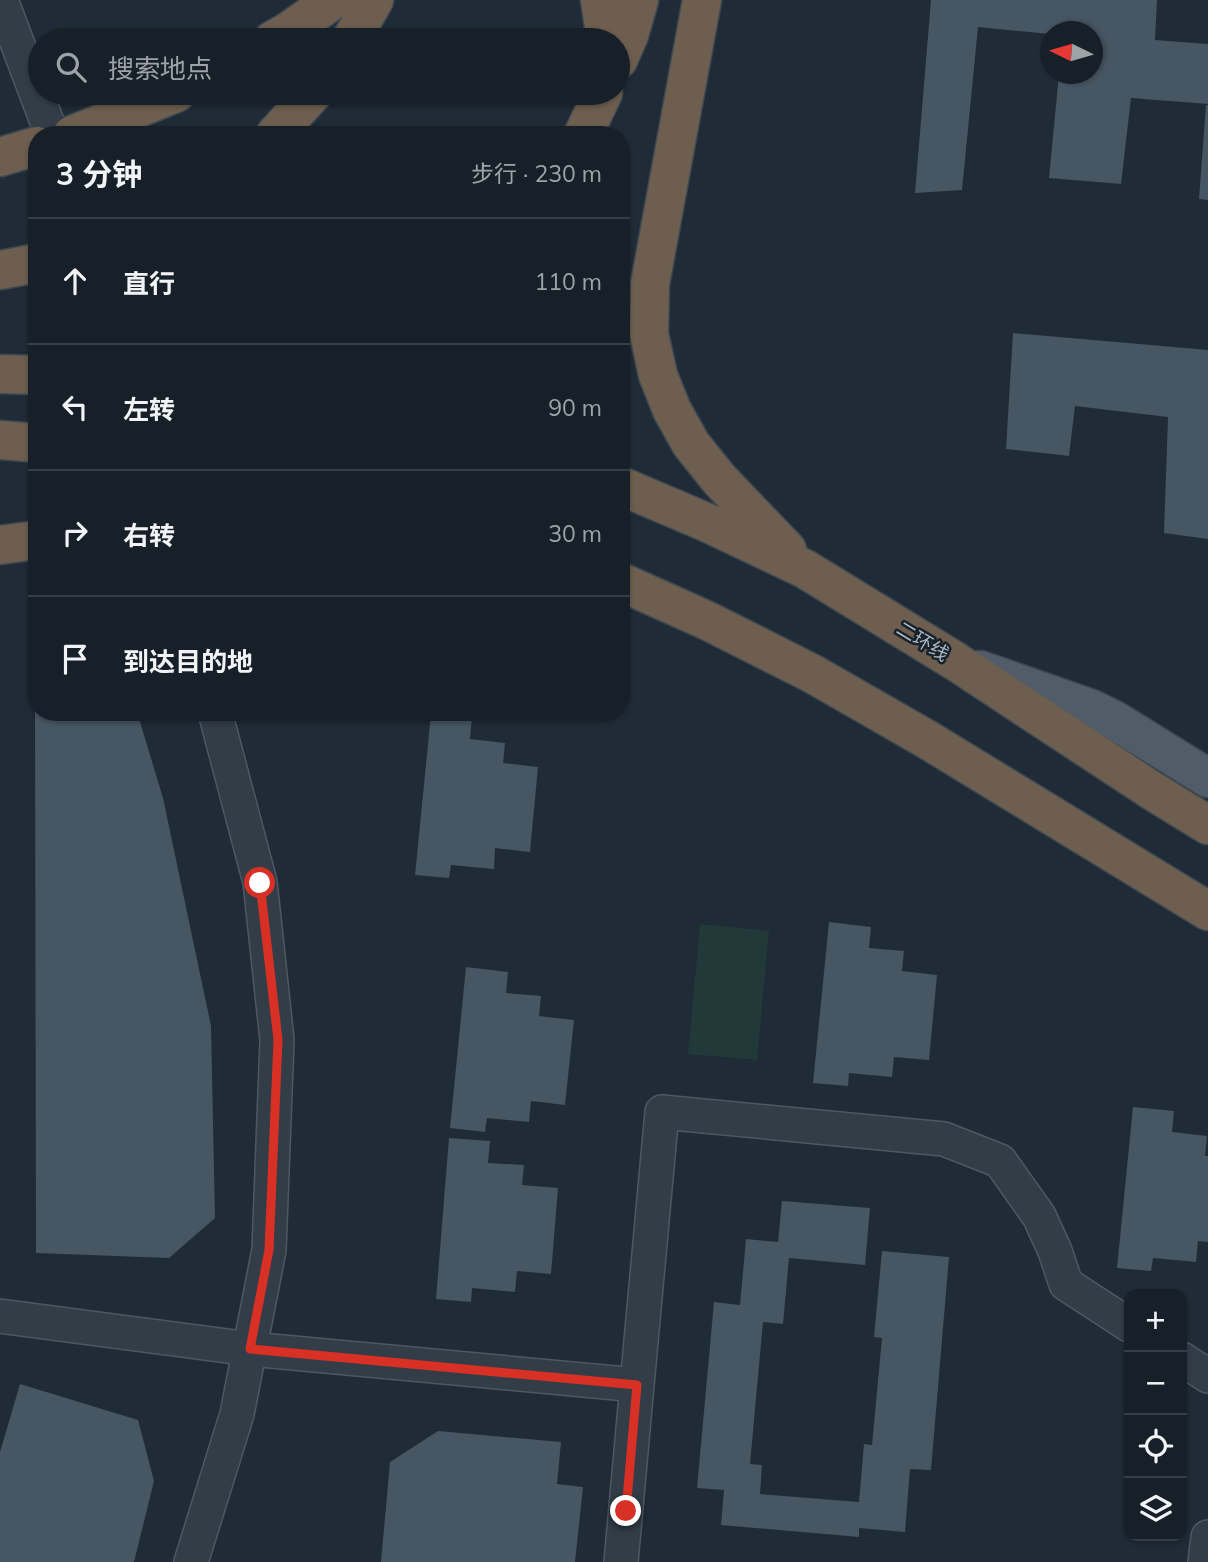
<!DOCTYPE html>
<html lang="zh">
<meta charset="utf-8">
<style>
:root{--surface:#172028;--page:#242d34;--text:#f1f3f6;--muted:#9ea3a8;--line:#363e45}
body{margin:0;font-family:Mulish,"Noto Sans SC",sans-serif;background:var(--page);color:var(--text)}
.controls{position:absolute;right:21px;bottom:21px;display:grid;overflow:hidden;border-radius:14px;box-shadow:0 2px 5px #0004}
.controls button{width:63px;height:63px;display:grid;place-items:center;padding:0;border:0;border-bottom:2px solid var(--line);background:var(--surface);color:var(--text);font:35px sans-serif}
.compass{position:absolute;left:1040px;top:21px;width:63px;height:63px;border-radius:50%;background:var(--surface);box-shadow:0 2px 5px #0004;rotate:275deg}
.stop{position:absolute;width:21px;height:21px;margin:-16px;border:5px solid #d93025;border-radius:50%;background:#fff}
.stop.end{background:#d93025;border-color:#fff;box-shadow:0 2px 7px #0008}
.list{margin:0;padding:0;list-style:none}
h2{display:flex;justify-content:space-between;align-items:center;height:91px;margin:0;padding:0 28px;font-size:30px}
h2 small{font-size:23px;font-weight:400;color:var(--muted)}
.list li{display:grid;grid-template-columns:46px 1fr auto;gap:21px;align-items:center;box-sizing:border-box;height:126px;padding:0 28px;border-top:2px solid var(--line)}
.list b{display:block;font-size:26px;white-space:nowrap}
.list em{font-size:23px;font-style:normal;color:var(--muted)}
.icon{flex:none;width:38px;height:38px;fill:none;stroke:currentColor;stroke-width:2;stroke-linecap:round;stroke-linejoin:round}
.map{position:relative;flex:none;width:1208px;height:1562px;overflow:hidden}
.search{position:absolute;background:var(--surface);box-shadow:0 2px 5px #0004;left:28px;top:28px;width:602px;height:77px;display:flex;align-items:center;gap:18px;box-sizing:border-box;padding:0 24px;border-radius:38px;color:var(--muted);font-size:26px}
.panel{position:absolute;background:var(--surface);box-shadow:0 2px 5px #0004;left:28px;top:126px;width:602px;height:595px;border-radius:28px}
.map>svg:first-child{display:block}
.green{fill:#223939}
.building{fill:#475663}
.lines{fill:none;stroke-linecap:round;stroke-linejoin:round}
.minor-casing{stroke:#4d5862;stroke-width:36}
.major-casing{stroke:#3c4650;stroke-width:41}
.highway-casing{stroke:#3d4851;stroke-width:41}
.minor{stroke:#323d47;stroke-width:33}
.major{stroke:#505c67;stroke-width:38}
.highway{stroke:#6d5e4f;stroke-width:38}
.route{stroke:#d93025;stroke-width:9}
.labels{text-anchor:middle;stroke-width:5;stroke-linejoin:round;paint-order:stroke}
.street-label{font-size:19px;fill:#acb8c4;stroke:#18222b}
</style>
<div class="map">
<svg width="1208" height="1562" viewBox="0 0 1208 1562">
<rect width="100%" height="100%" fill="#1f2b36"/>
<path class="green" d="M700 924 769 931 757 1060 688 1054Z"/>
<path class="building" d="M931 0H1157L1155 40 1208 44V104L1131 98 1121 184 1049 178 1059 74H1092V32H1050V34L978 27 962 190 915 193Z
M1206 105H1208V200L1199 199Z
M1013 333 1208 350V539L1164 533 1168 417 1075 406 1069 456 1006 449Z
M35 712H137L163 798 211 1026 215 1218 169 1258 36 1253Z
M431 714 472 718 470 739 505 743 503 763 538 767 530 852 495 848 494 869 451 865 449 878 415 875Z
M829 922 871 927 869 948 904 951 902 971 937 975 929 1060 894 1057 892 1077 849 1073 848 1086 813 1083Z
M466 967 508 972 506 993 541 996 539 1016 574 1020 565 1105 531 1101 529 1122 487 1118 485 1132 450 1128Z
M1133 1107 1174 1111 1172 1132 1207 1136 1205 1156H1208V1242L1198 1241 1196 1262 1153 1258 1151 1271 1117 1268Z
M449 1138 490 1141 488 1163 524 1165 522 1185 558 1188 551 1274 517 1271 515 1292 472 1288 471 1302 436 1299Z
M782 1201 870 1208 865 1265 789 1258 783 1324 763 1322 750 1464 762 1465 760 1494 859 1502 864 1444 872 1445 882 1338 874 1337 882 1251 949 1257 931 1470 910 1469 905 1532 859 1528V1537L721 1525 724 1490 697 1488 714 1302 740 1305 746 1239 778 1242Z
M20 1384 138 1420 154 1481 134 1562H0V1452Z
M438 1431 561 1442 557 1484 583 1487 575 1562H381L390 1462Z"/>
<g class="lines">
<defs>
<path id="minor" d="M1 0 52 135
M0 1316 250 1349 637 1385 621 1562
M1182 1359 1208 1376
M637 1385 662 1112 944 1139 1000 1161 1039 1216 1055 1251 1066 1284 1129 1325
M191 1562 237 1414 269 1250 277 1040 260 882 215 712
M1205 1562 1208 1537"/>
<path id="major" d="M980 670 1092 709 1114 720 1208 778"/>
<path id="highway" d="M600 0 606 40
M702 0 650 284 649 334 658 375 672 410 691 444 719 479 787 550
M273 40 289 31 333 0
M351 40 374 0
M618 60 629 35 639 0
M72 135 176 93
M275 135 313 93
M583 135 603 93
M0 157 37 146
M0 270 37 263
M0 374 37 375
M0 440 37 443
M621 486 708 523 805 569 955 661 1151 790 1208 825
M0 545 37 540
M621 582 708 621 813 674 928 740 1208 911"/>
</defs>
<use href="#minor" class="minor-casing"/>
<use href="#major" class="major-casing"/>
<use href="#highway" class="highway-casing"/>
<use href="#minor" class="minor"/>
<use href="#major" class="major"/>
<use href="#highway" class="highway"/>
</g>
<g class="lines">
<path class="route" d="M260 883 278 1040 269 1250 250 1349 637 1385 626 1511"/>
</g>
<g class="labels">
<g class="street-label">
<text transform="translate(923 641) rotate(31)" y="7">二环线</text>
</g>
</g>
</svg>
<div class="controls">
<button>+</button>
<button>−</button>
<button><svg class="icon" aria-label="locate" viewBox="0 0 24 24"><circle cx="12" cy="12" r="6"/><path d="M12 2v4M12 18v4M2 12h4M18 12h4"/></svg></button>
<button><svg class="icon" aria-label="layers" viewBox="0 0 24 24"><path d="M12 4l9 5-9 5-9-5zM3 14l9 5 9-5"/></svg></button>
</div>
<svg class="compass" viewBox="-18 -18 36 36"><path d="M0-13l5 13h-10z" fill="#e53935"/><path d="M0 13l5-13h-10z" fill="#9ea3a8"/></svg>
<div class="stop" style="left:260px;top:883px"></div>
<div class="stop end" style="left:626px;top:1511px"></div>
<div class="search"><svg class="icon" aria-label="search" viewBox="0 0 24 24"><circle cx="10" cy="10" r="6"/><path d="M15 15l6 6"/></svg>搜索地点</div>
<section class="panel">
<h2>3 分钟<small>步行 · 230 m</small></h2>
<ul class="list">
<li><svg class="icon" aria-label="ahead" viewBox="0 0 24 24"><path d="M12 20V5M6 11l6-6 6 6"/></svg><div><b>直行</b></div><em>110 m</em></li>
<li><svg class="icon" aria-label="left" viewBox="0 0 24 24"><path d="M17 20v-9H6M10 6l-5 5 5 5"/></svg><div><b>左转</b></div><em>90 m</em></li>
<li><svg class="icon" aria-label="right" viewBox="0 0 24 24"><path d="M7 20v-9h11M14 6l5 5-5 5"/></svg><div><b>右转</b></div><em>30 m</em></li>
<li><svg class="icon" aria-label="arrive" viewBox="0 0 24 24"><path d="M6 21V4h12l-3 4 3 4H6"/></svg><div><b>到达目的地</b></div></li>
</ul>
</section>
</div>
